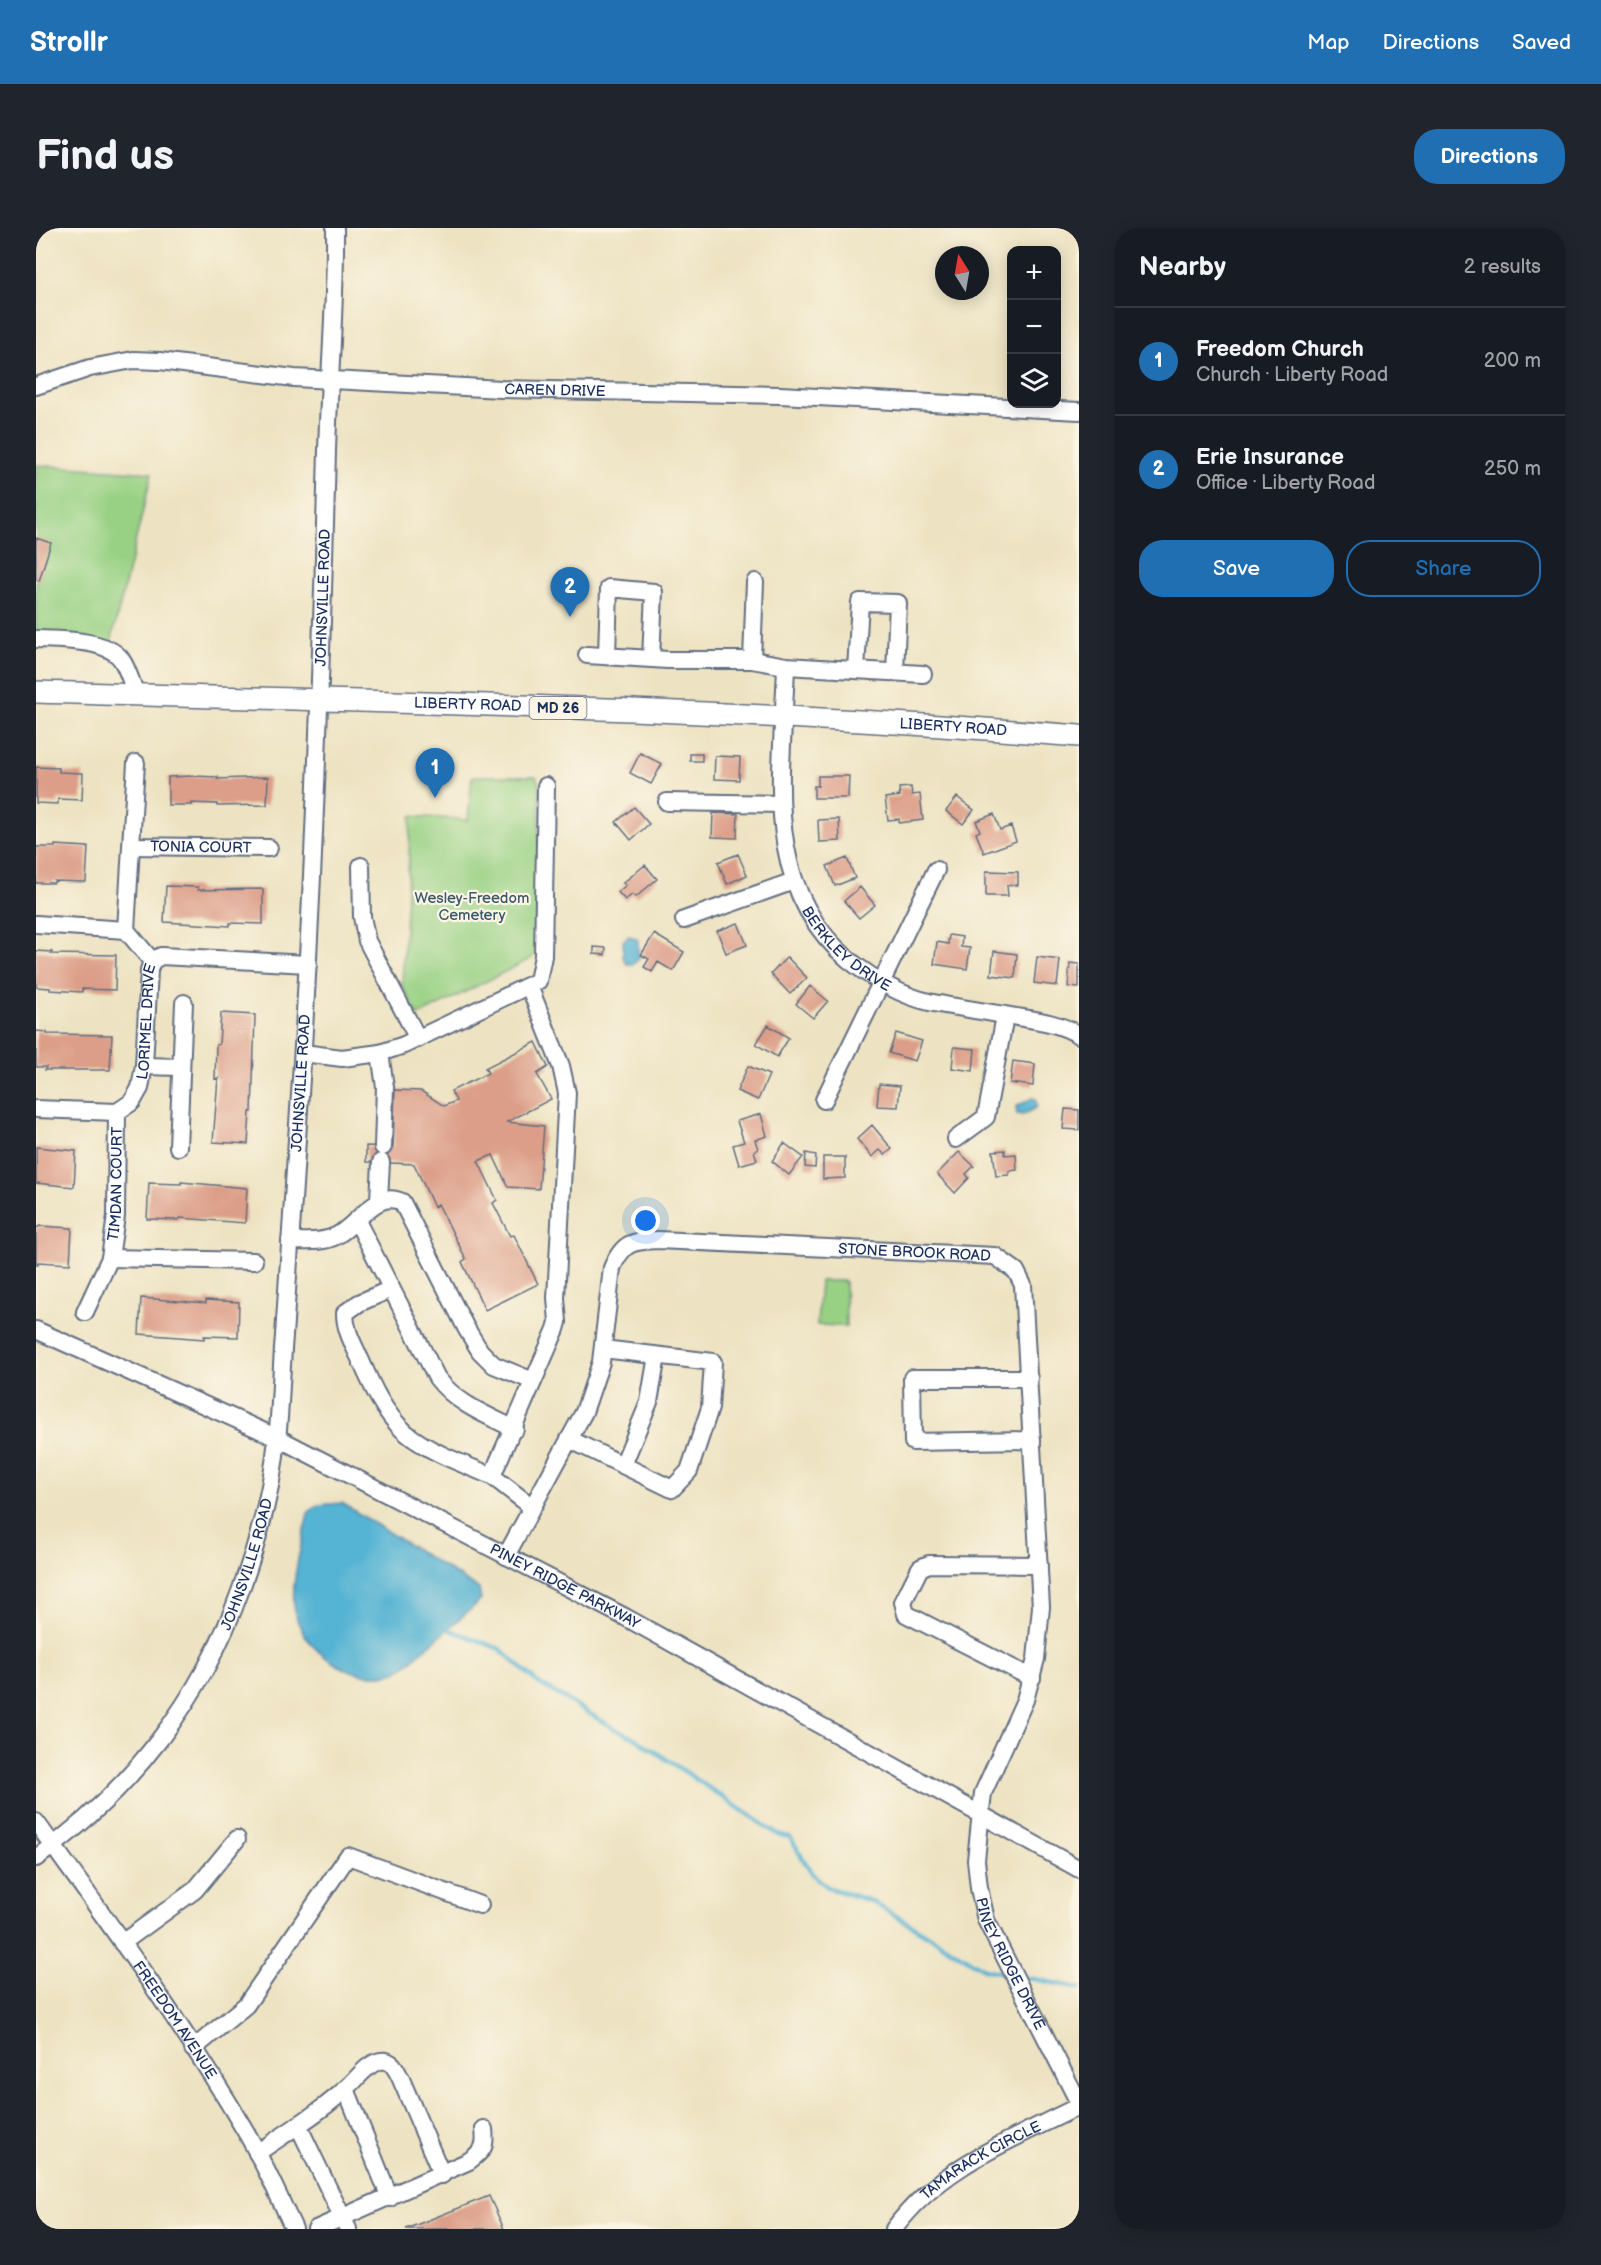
<!DOCTYPE html>
<meta charset="utf-8">
<style>
:root{--surface:#171b24;--page:#20242c;--text:#f1f3f6;--muted:#9ea1a6;--line:#363941;--accent:#1f6fb2}
body{margin:0;font-family:"Balsamiq Sans",sans-serif;background:var(--page);color:var(--text)}
.controls{position:absolute;right:18px;top:18px;display:grid;overflow:hidden;border-radius:12px;box-shadow:0 3px 15px #0003}
.controls button{width:54px;height:54px;display:grid;place-items:center;padding:0;border:0;border-bottom:2px solid var(--line);background:var(--surface);color:var(--text);font:30px sans-serif}
.compass{position:absolute;left:899px;top:18px;width:54px;height:54px;border-radius:50%;background:var(--surface);box-shadow:0 3px 15px #0003;rotate:349deg}
.you{position:absolute;left:610px;top:993px;width:21px;height:21px;margin:-15px;border:4px solid #fff;border-radius:50%;background:#1a73e8;box-shadow:0 0 0 9px #1a73e833}
.badge{display:grid;place-items:center;width:39px;height:39px;border-radius:50%;background:var(--accent);color:#fff;font-size:20px;font-weight:700}
.pin{position:absolute;translate:-50% -50px;filter:drop-shadow(0 2px 3px #0008)}
.pin::after{content:'';position:absolute;top:32px;width:21px;height:18px;background:inherit;clip-path:polygon(0 0,100% 0,50% 100%)}
.list{margin:0;padding:0;list-style:none}
h2{display:flex;justify-content:space-between;align-items:center;height:78px;margin:0;padding:0 24px;font-size:26px}
h2 small{font-size:20px;font-weight:400;color:var(--muted)}
.list li{display:grid;grid-template-columns:39px 1fr auto;gap:18px;align-items:center;box-sizing:border-box;height:108px;padding:0 24px;border-top:2px solid var(--line)}
.list b{display:block;font-size:22px;white-space:nowrap}
.list p{margin:0;font-size:20px;white-space:nowrap;color:var(--muted)}
.list em{font-size:20px;font-style:normal;color:var(--muted)}
.actions{display:flex;gap:12px;padding:18px 24px}
.actions a{flex:1;padding:14px 0;border:2px solid var(--accent);border-radius:24px;text-align:center;font-size:21px;color:var(--accent)}
.actions .main{background:var(--accent);color:#fff}
.icon{flex:none;width:33px;height:33px;fill:none;stroke:currentColor;stroke-width:2;stroke-linecap:round;stroke-linejoin:round}
.map{position:relative;flex:none;width:1043px;height:2001px;overflow:hidden;border-radius:24px}
header{display:flex;align-items:center;gap:36px;box-sizing:border-box;height:84px;padding:0 30px;background:var(--accent);color:#fff}
header strong{font-size:28px}
nav{display:flex;gap:33px;margin-inline-start:auto;font-size:21px}
.intro{display:flex;align-items:center;justify-content:space-between;box-sizing:border-box;height:144px;padding:0 36px}
h1{margin:0;font-size:42px}
.button{padding:15px 27px;border-radius:24px;background:var(--accent);color:#fff;font-size:21px;font-weight:700}
main{display:flex;gap:36px;padding:0 36px}
aside{flex:1;background:var(--surface);border-radius:24px;box-shadow:0 3px 15px #0003}
.map>svg:first-child{display:block}
.green{fill:#98d184;stroke:#5a8071;stroke-width:1.5}
.water{fill:#55b3d3;stroke:#387198;stroke-width:1.5}
.lines{fill:none;stroke-linecap:round;stroke-linejoin:round}
.stream{stroke:#55b3d3;stroke-width:4.5}
.building{fill:#dc9e88}
.minor-casing{stroke:#646e81;stroke-width:20}
.major-casing{stroke:#646e81;stroke-width:24}
.minor{stroke:#fff;stroke-width:16}
.major{stroke:#fff;stroke-width:21}
.labels{text-anchor:middle;stroke-width:4.5;stroke-linejoin:round;paint-order:stroke}
.shield{fill:#fcf5e5;stroke:#5e6a86;stroke-width:1.5}
.shield-label{font-size:14px;font-weight:bold;fill:#1b2f5e}
.street-label{font-size:15px;fill:#1b2f5e;stroke:#fcf5e5}
.park-label{font-size:15px;fill:#3a5868;stroke:#fcf5e5}
</style>
<header>
<strong>Strollr</strong>
<nav><a>Map</a><a>Directions</a><a>Saved</a></nav>
</header>
<div class="intro"><h1>Find us</h1><a class="button">Directions</a></div>
<main>
<div class="map">
<svg width="1043" height="2001" viewBox="0 0 1043 2001">
<rect width="100%" height="100%" fill="#fcf5e5"/>
<filter id="ink" filterUnits="userSpaceOnUse"><feTurbulence type="fractalNoise" baseFrequency=".0167" numOctaves="2"/><feDisplacementMap in="SourceGraphic" scale="12" xChannelSelector="R" yChannelSelector="G"/><feConvolveMatrix kernelMatrix="1 2 1 2 8 2 1 2 1" color-interpolation-filters="sRGB"/></filter>
<filter id="wash" filterUnits="userSpaceOnUse"><feTurbulence type="fractalNoise" baseFrequency=".008" numOctaves="4" result="noise"/><feDisplacementMap in="SourceGraphic" scale="24" xChannelSelector="R" yChannelSelector="G"/><feGaussianBlur stdDeviation="1.35" result="paint"/><feColorMatrix in="noise" values="0 0 0 0 0 0 0 0 0 0 0 0 0 0 0 0 0 1.4 0 .05"/><feComposite in="paint" operator="in"/></filter>
<g filter="url(#wash)">
<rect width="100%" height="100%" fill="#ede3c2"/>
<path class="green" d="M0 237 116 245 75 414 0 411Z
M439 548H500L504 559 501 722 496 730 382 788 366 757 375 588 432 592 436 549Z
M784 1053H809L810 1098 781 1097Z"/>
<path class="water" d="M592 708 601 710C603 716 602 725 603 731L597 736H591L587 729V713Z
M996 870 1000 871 1001 879 987 887 981 886 980 879Z
M306 1275 443 1361 445 1372C425 1390 404 1408 383 1426 377 1431 369 1440 362 1443 321 1459 268 1426 259 1384 253 1356 267 1313 272 1285L282 1277Z"/>
<g class="lines">
<path class="stream" d="M412 1401 464 1421 501 1454 579 1501 599 1510 741 1606 754 1609 776 1646 793 1660 835 1673 948 1741 963 1744
M993 1750 1043 1760"/>
</g>
<g id="blocks">
<path class="building" d="M0 310 15 315 3 353 0 352Z
M604 525 626 536 615 556 594 545Z
M654 526H666V533H654Z
M679 528 704 529 703 552 678 551Z
M0 539 23 540V544L47 545 46 572 22 571V576L0 575Z
M156 548 182 549 181 551 232 549 231 577 181 578V576L155 575 156 577H132V549Z
M782 548H813L812 570H778V558H782Z
M875 559 876 567 884 566 887 592 863 595V591L852 592 849 570 864 568 863 560Z
M921 569 938 582 927 596 910 583Z
M598 579 613 596 595 612 580 594Z
M677 585 702 586 701 610 676 609Z
M958 586 964 602 975 598 980 613 948 625 940 605 944 603 940 593Z
M803 591 804 613 783 614 782 592Z
M19 617 52 619 50 654 18 653V655H0V619H19Z
M702 626 711 647 691 656 682 634Z
M811 630 819 650 799 658 791 638Z
M609 637 621 651 600 669 597 666 589 672 582 664 590 657 587 655Z
M950 643 982 644V657H971L972 668H950Z
M130 658 162 659V662L227 661V696L194 695V698L128 694Z
M824 659 839 677 823 690 808 673Z
M702 695 711 717 690 725 681 703Z
M618 706 648 724 637 743 622 734 616 744 608 739 613 731 605 727Z
M913 707 926 709 925 719 934 720 931 741 898 736 901 714 912 716Z
M558 719 570 720 569 727 558 726Z
M0 723 16 724 15 726 80 727 79 762 46 761V764L14 762V760L0 759Z
M958 723 981 726 979 750 955 747Z
M751 729 771 750 754 766 735 746Z
M1001 729 1024 732 1021 758 998 755Z
M1034 735 1043 736V760L1032 759Z
M774 758 792 773 777 790 760 776Z
M185 785 219 787 216 884H214L212 916 177 914 182 850 179 851 180 817 183 816Z
M732 797 753 810 741 829 720 816Z
M0 803 11 804V806L76 807 74 842H9L10 839H0Z
M860 805 886 813 879 833 853 825Z
M500 814 512 839 501 846 515 871 471 894 508 898 503 961 472 959 457 927 442 933 461 972 457 975 474 1008 478 1007 502 1056 449 1082 426 1034 430 1031 402 976 398 979 378 936 330 934V918L357 919 359 862 385 863 408 878 420 873 415 863 452 845 449 840Z
M918 819 939 821 937 843 916 840Z
M977 833 999 836 997 858 974 855Z
M712 838 733 847 722 872 701 863Z
M843 856 864 858 862 879 841 878Z
M1029 881 1043 882V902L1027 901Z
M725 886 731 908 719 912 722 921 718 923 721 932 703 937 697 917 708 914 701 893Z
M836 897 856 921 849 927 844 922 836 929 821 911Z
M748 915 767 929 753 947 736 933Z
M0 919 40 923 38 959 0 955Z
M969 922V927L980 926 981 942 973 943V947L960 948 957 923Z
M923 924 938 938 930 946 933 950 919 965 901 946Z
M770 925 780 927 779 940 769 939Z
M787 929H809V950L787 951Z
M145 954 211 960 209 995 144 990 143 992 111 991 113 955 145 956Z
M4 998 36 1000 34 1036 2 1034V1037H0V1000Z
M105 1070 170 1075V1072L203 1074 202 1109 168 1108V1111L103 1106Z
M453 1968 468 2001H370Z"/>
</g>
</g>
<g filter="url(#ink)">
<use href="#blocks" fill-opacity="0" stroke="#646e81" stroke-width="1.5"/>
<g class="lines">
<defs>
<g id="minor">
<path id="s1" d="M0 158 54 140 97 132 124 133 258 150 466 161 744 167 1043 183"/>
<path d="M0 411C24 412 70 411 85 431 92 441 96 456 100 467"/>
<path d="M551 427 632 432H716L750 438 887 446"/>
<path d="M571 428 573 360 618 364 615 431"/>
<path d="M716 432 719 354"/>
<path id="s2" d="M750 438C747 540 723 657 813 732 837 751 863 767 893 774 918 779 944 783 969 787 995 792 1020 793 1043 807"/>
<path d="M820 442 824 374 862 375 859 444"/>
<path d="M100 535 90 702 116 733"/>
<path d="M631 574 744 576"/>
<path id="s3" d="M96 618 233 620"/>
<path d="M325 638 326 689 331 713 382 811"/>
<path d="M648 692 758 653"/>
<path d="M0 696 90 702"/>
<path d="M493 758 525 838 531 865 520 1070 522 1094 520 1101 456 1248 496 1279"/>
<path d="M267 825 306 830 344 825 368 817 502 753 507 728 510 558"/>
<path d="M344 825 349 859 347 919"/>
<path d="M108 838 145 839"/>
<path d="M788 872 900 642"/>
<path id="s4" d="M0 881 81 884 96 874 104 860 108 838 113 742 116 733 125 728 272 736"/>
<path d="M920 911 950 889 969 788"/>
<path d="M142 919 148 775"/>
<path d="M343 972 345 934"/>
<path d="M321 993 401 1150C421 1176 450 1187 479 1201"/>
<path d="M254 1013C270 1013 286 1015 300 1008 323 996 340 961 366 974L430 1100 444 1123 458 1137 497 1153"/>
<path d="M74 1030 218 1033"/>
<path d="M355 1061 323 1075 309 1085C309 1103 318 1117 325 1133 336 1158 348 1185 369 1204 391 1223 429 1237 456 1248"/>
<path id="s5" d="M49 1084 74 1030 80 988 81 884"/>
<path id="s6" d="M0 1102 242 1210 589 1389 1043 1641"/>
<path d="M993 1150H876L877 1214 996 1212"/>
<path d="M533 1211 636 1261 653 1243 674 1180 677 1134 567 1121"/>
<path d="M587 1237 613 1174 621 1128"/>
<path id="s7" d="M470 1328 548 1184 565 1134 576 1040C587 1014 596 1013 622 1012L959 1028 980 1043 987 1057 1005 1379 1000 1431 989 1472 947 1565 940 1632 943 1660 950 1692 1043 1875"/>
<path d="M996 1450 870 1386 867 1374 884 1340 893 1336 1003 1337"/>
<path id="s8" d="M0 1594C72 1694 145 1793 207 1899 227 1932 242 1967 258 2001"/>
<path id="s9" d="M0 1630C95 1563 166 1471 205 1361 222 1314 236 1261 241 1211 245 1177 245 1142 248 1108 252 1042 257 977 261 911 277 682 285 453 291 223 293 149 300 74 299 0"/>
<path d="M86 1715 159 1662 201 1611"/>
<path d="M157 1821 210 1777 312 1628 444 1677"/>
<path d="M310 1861 354 1970"/>
<path d="M262 1897 312 2001"/>
<path d="M221 1925C253 1903 288 1882 315 1856 323 1848 333 1835 344 1833 356 1831 359 1840 364 1849L406 1947"/>
<path d="M280 2001 433 1933C448 1922 450 1919 448 1901"/>
<path id="s10" d="M858 2001C904 1938 976 1912 1043 1878"/>
</g>
<g id="major">
<path id="s11" d="M0 464C348 474 696 480 1043 508"/>
</g>
</defs>
<use href="#minor" class="minor-casing"/>
<use href="#major" class="major-casing"/>
<use href="#minor" class="minor"/>
<use href="#major" class="major"/>
</g>
</g>
<g class="labels">
<rect class="shield" x="493.5" y="469" width="57" height="22" rx="4.5"/>
<g class="shield-label">
<text x="522" y="485">MD 26</text>
</g>
<g class="street-label">
<text dy="5" stroke="none"><textPath href="#s1" startOffset="524">CAREN DRIVE</textPath></text>
<text dy="5" stroke="none"><textPath href="#s9" startOffset="1341">JOHNSVILLE ROAD</textPath></text>
<text dy="5" stroke="none"><textPath href="#s11" startOffset="432">LIBERTY ROAD</textPath></text>
<text dy="5" stroke="none"><textPath href="#s11" startOffset="918">LIBERTY ROAD</textPath></text>
<text dy="5" stroke="none"><textPath href="#s3" startOffset="69">TONIA COURT</textPath></text>
<text dy="5" stroke="none"><textPath href="#s2" startOffset="304">BERKLEY DRIVE</textPath></text>
<text dy="5" stroke="none"><textPath href="#s4" startOffset="182">LORIMEL DRIVE</textPath></text>
<text dy="5" stroke="none"><textPath href="#s9" startOffset="855">JOHNSVILLE ROAD</textPath></text>
<text dy="5" stroke="none"><textPath href="#s5" startOffset="134">TIMDAN COURT</textPath></text>
<text dy="5" stroke="none"><textPath href="#s7" startOffset="627">STONE BROOK ROAD</textPath></text>
<text dy="5" stroke="none"><textPath href="#s9" startOffset="369">JOHNSVILLE ROAD</textPath></text>
<text dy="5" stroke="none"><textPath href="#s6" startOffset="588">PINEY RIDGE PARKWAY</textPath></text>
<text dy="5" stroke="none"><textPath href="#s7" startOffset="1446">PINEY RIDGE DRIVE</textPath></text>
<text dy="5" stroke="none"><textPath href="#s8" startOffset="242">FREEDOM AVENUE</textPath></text>
<text dy="5" stroke="none"><textPath href="#s10" startOffset="112">TAMARACK CIRCLE</textPath></text>
</g>
<g class="park-label">
<text x="436" y="675">Wesley-Freedom<tspan x="436" dy="17">Cemetery</tspan></text>
</g>
</g>
</svg>
<div class="controls">
<button>+</button>
<button>−</button>
<button><svg class="icon" aria-label="layers" viewBox="0 0 24 24"><path d="M12 4l9 5-9 5-9-5zM3 14l9 5 9-5"/></svg></button>
</div>
<svg class="compass" viewBox="-18 -18 36 36"><path d="M0-13l5 13h-10z" fill="#e53935"/><path d="M0 13l5-13h-10z" fill="#9ea1a6"/></svg>
<div class="you"></div>
<div class="pin badge" style="left:399px;top:570px">1</div>
<div class="pin badge" style="left:534px;top:389px">2</div>
</div>
<aside>
<h2>Nearby<small>2 results</small></h2>
<ul class="list">
<li><span class="badge">1</span><div><b>Freedom Church</b><p>Church · Liberty Road</p></div><em>200 m</em></li>
<li><span class="badge">2</span><div><b>Erie Insurance</b><p>Office · Liberty Road</p></div><em>250 m</em></li>
</ul>
<div class="actions"><a class="main">Save</a><a>Share</a></div>
</aside>
</main>
